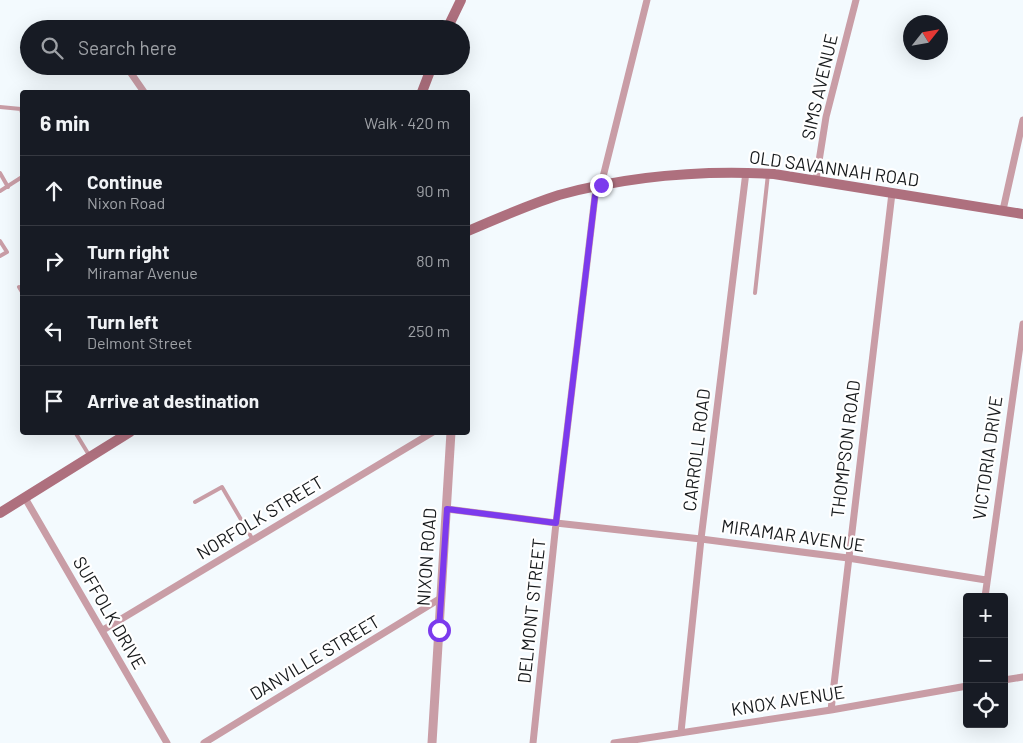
<!DOCTYPE html>
<meta charset="utf-8">
<style>
:root{--surface:#171b24;--page:#20242c;--text:#f1f3f6;--muted:#9ea1a6;--line:#363941}
body{margin:0;font-family:Barlow,sans-serif;background:var(--page);color:var(--text)}
.controls{position:absolute;right:15px;bottom:15px;display:grid;overflow:hidden;border-radius:5px;box-shadow:0 5px 20px #0002}
.controls button{width:45px;height:45px;display:grid;place-items:center;padding:0;border:0;border-bottom:1px solid var(--line);background:var(--surface);color:var(--text);font:25px sans-serif}
.compass{position:absolute;left:903px;top:15px;width:45px;height:45px;border-radius:50%;background:var(--surface);box-shadow:0 5px 20px #0002;rotate:59deg}
.stop{position:absolute;width:15px;height:15px;margin:-11px;border:4px solid #7c3aed;border-radius:50%;background:#fff}
.stop.end{background:#7c3aed;border-color:#fff;box-shadow:0 1px 5px #0008}
.list{margin:0;padding:0;list-style:none}
h2{display:flex;justify-content:space-between;align-items:center;height:65px;margin:0;padding:0 20px;font-size:21px}
h2 small{font-size:16px;font-weight:400;color:var(--muted)}
.list li{display:grid;grid-template-columns:32px 1fr auto;gap:15px;align-items:center;box-sizing:border-box;height:70px;padding:0 20px;border-top:1px solid var(--line)}
.list b{display:block;font-size:19px;white-space:nowrap}
.list p{margin:0;font-size:16px;white-space:nowrap;color:var(--muted)}
.list em{font-size:16px;font-style:normal;color:var(--muted)}
.icon{flex:none;width:28px;height:28px;fill:none;stroke:currentColor;stroke-width:2;stroke-linecap:round;stroke-linejoin:round}
.map{position:relative;flex:none;width:1023px;height:743px;overflow:hidden}
.search{position:absolute;background:var(--surface);box-shadow:0 5px 20px #0002;left:20px;top:20px;width:450px;height:55px;display:flex;align-items:center;gap:12px;box-sizing:border-box;padding:0 18px;border-radius:28px;color:var(--muted);font-size:19px}
.panel{position:absolute;background:var(--surface);box-shadow:0 5px 20px #0002;left:20px;top:90px;width:450px;height:345px;border-radius:5px}
.map>svg:first-child{display:block}
.lines{fill:none;stroke-linecap:round;stroke-linejoin:round}
.service{stroke:#c99da6;stroke-width:4}
.minor{stroke:#c99da6;stroke-width:7}
.tertiary{stroke:#c99da6;stroke-width:9}
.secondary{stroke:#ae707e;stroke-width:10}
.route{stroke:#7c3aed;stroke-width:6}
.labels{text-anchor:middle;stroke-width:4.5;stroke-linejoin:round;paint-order:stroke}
.street-label{font-size:18px;fill:#171a1c;stroke:#fff}
</style>
<div class="map">
<svg width="1023" height="743" viewBox="0 0 1023 743">
<rect width="100%" height="100%" fill="#f3fafe"/>
<g class="lines">
<path class="service" d="M0 107 21 109 22 113
M0 173 8 187
M0 191 22 177
M0 241 7 252 0 256
M19 287 22 292
M755 293 768 174
M75 432 89 455
M195 502 222 487 253 540"/>
<path class="minor" d="M126 66 144 92
M816 180 826 117 856 0
M1003 210 1023 120
M25 498 167 743
M447 509 556 523 701 539 848 558 986 580
M985 597 1023 324
M103 630 433 432
M1004 680 1023 677
M831 710 892 193
M681 732 701 539 746 172
M204 743 441 598
M533 743 556 523 595 196 601 185 647 0
M614 743 831 710 967 686"/>
<path class="tertiary" d="M432 743 451 432"/>
<path class="secondary" d="M447 29 461 0
M422 92 432 66
M468 231C498 218 528 205 559 195 629 176 701 170 774 174L1023 214
M0 513 130 432"/>
</g>
<g class="lines">
<path class="route" d="M439 630 447 509 556 523 595 196 601 185"/>
</g>
<g class="labels">
<g class="street-label">
<text transform="translate(820 87) rotate(-77)" y="6">SIMS AVENUE</text>
<text transform="translate(834 169) rotate(8)" y="6">OLD SAVANNAH ROAD</text>
<text transform="translate(846 449) rotate(-83)" y="6">THOMPSON ROAD</text>
<text transform="translate(697 450) rotate(-83)" y="6">CARROLL ROAD</text>
<text transform="translate(988 458) rotate(-82)" y="6">VICTORIA DRIVE</text>
<text transform="translate(260 518) rotate(-31)" y="6">NORFOLK STREET</text>
<text transform="translate(793 536) rotate(8)" y="6">MIRAMAR AVENUE</text>
<text transform="translate(427 557) rotate(-86)" y="6">NIXON ROAD</text>
<text transform="translate(532 611) rotate(-84)" y="6">DELMONT STREET</text>
<text transform="translate(109 613) rotate(60)" y="6">SUFFOLK DRIVE</text>
<text transform="translate(315 658) rotate(-31)" y="6">DANVILLE STREET</text>
<text transform="translate(788 701) rotate(-9)" y="6">KNOX AVENUE</text>
</g>
</g>
</svg>
<div class="controls">
<button>+</button>
<button>−</button>
<button><svg class="icon" aria-label="locate" viewBox="0 0 24 24"><circle cx="12" cy="12" r="6"/><path d="M12 2v4M12 18v4M2 12h4M18 12h4"/></svg></button>
</div>
<svg class="compass" viewBox="-18 -18 36 36"><path d="M0-13l5 13h-10z" fill="#e53935"/><path d="M0 13l5-13h-10z" fill="#9ea1a6"/></svg>
<div class="stop" style="left:439px;top:630px"></div>
<div class="stop end" style="left:601px;top:185px"></div>
<div class="search"><svg class="icon" aria-label="search" viewBox="0 0 24 24"><circle cx="10" cy="10" r="6"/><path d="M15 15l6 6"/></svg>Search here</div>
<section class="panel">
<h2>6 min<small>Walk · 420 m</small></h2>
<ul class="list">
<li><svg class="icon" aria-label="ahead" viewBox="0 0 24 24"><path d="M12 20V5M6 11l6-6 6 6"/></svg><div><b>Continue</b><p>Nixon Road</p></div><em>90 m</em></li>
<li><svg class="icon" aria-label="right" viewBox="0 0 24 24"><path d="M7 20v-9h11M14 6l5 5-5 5"/></svg><div><b>Turn right</b><p>Miramar Avenue</p></div><em>80 m</em></li>
<li><svg class="icon" aria-label="left" viewBox="0 0 24 24"><path d="M17 20v-9H6M10 6l-5 5 5 5"/></svg><div><b>Turn left</b><p>Delmont Street</p></div><em>250 m</em></li>
<li><svg class="icon" aria-label="arrive" viewBox="0 0 24 24"><path d="M6 21V4h12l-3 4 3 4H6"/></svg><div><b>Arrive at destination</b></div></li>
</ul>
</section>
</div>
